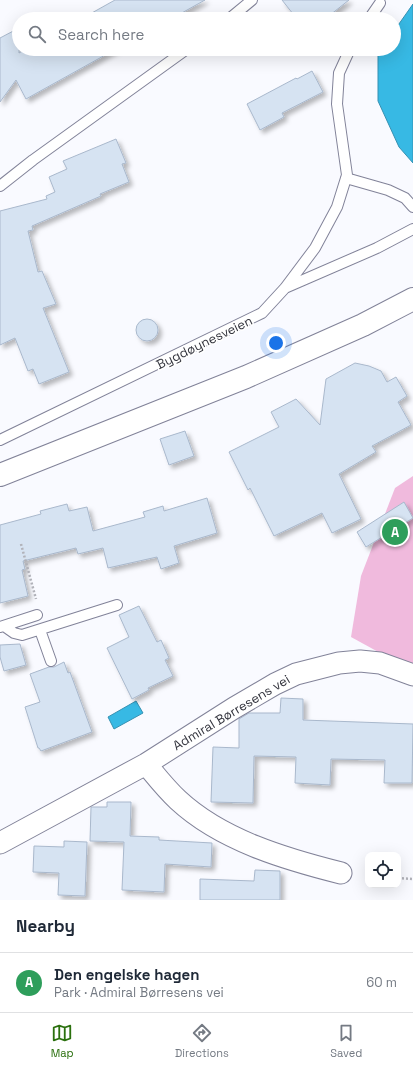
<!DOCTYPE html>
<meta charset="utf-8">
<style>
:root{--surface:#fff;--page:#f6f6f7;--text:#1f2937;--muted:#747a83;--line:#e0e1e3;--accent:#2b700e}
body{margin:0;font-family:"Space Grotesk",sans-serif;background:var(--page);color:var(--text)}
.controls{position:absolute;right:12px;bottom:12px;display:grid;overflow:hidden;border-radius:8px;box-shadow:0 4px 16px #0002}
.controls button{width:36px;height:36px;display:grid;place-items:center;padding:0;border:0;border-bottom:1px solid var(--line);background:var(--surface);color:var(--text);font:20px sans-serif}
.you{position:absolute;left:276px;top:343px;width:14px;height:14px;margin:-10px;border:3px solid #fff;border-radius:50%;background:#1a73e8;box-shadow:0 0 0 6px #1a73e833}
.badge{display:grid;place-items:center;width:26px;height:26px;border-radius:50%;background:var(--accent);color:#fff;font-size:13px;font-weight:700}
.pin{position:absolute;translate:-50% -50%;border:2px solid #fff;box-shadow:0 1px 4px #0006}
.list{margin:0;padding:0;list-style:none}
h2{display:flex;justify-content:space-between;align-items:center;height:52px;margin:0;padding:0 16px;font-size:17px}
h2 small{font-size:13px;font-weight:400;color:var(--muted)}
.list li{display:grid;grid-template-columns:26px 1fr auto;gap:12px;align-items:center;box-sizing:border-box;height:60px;padding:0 16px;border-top:1px solid var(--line)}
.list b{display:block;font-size:15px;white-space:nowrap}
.list p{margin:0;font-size:13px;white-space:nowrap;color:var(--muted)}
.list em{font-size:13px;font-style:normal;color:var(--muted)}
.icon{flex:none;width:22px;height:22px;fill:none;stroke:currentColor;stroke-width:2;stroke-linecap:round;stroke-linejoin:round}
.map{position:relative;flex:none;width:413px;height:900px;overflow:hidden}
.search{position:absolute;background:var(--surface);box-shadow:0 4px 16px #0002;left:12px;right:12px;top:12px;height:44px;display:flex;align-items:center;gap:10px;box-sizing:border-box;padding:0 14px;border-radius:22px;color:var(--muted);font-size:15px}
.sheet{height:112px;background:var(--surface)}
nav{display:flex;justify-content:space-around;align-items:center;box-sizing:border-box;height:56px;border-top:1px solid var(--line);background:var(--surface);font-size:11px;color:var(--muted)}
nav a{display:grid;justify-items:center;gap:2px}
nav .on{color:var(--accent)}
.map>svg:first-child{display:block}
.green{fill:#f0badd}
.water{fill:#37b9e4;stroke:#3691b2}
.building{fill:#d6e3f2;stroke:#a9b8cc;filter:url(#shadow)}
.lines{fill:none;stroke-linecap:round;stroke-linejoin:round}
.lane-casing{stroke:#828399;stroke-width:12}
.street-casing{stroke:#828399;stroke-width:23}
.secondary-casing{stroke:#828399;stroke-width:24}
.path{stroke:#b1b2b9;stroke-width:2.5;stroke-dasharray:2 2;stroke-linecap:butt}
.lane{stroke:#fff;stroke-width:10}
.street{stroke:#fff;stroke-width:21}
.secondary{stroke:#fff;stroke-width:22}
.labels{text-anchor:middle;stroke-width:3;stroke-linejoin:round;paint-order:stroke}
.street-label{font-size:13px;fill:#33343d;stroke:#fff}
</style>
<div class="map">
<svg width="413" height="900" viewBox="0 0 413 900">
<defs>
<filter id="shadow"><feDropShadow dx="3.5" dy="3.5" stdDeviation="2" flood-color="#0004"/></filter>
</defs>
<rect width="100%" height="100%" fill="#f9faff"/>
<path class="green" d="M413 476V671L351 637 361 576 395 488Z"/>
<path class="water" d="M413 4V163L399 147 378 101V53L381 49H394V31Z
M136 701 143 713 114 729 108 717Z"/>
<path class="building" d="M115 0H205L171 19H81Z
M282 0H349L325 19H297Z
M19 28V53L26 49H116L26 99 16 80 0 102V38Z
M312 71 323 92 282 113 284 117 260 130 247 104 296 78 297 79Z
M116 139 126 163 122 164 129 182 100 194 101 196 32 226 33 230 28 231 38 272 42 271 56 304 43 308 69 372 39 384 33 369 28 371 15 338 0 345V211L47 199 46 196 55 192 49 177 67 169 63 161Z
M136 330a11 11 0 1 1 22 0a11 11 0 1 1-22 0Z
M355 363 369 366 381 371 387 382 396 377 407 396 398 402 411 425 372 446 376 452 339 474 361 519 332 533 322 513 274 536 250 488 248 490 229 452 279 427 271 412 296 399 320 425 326 379Z
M185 431 194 456 169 465 160 439Z
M207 498 217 533 174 546 179 563 161 569 157 557 108 568 103 548 78 554 76 548 23 561 25 569 22 570 28 596 0 603V525L41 514 40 511 67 504 69 511 87 507 93 531 145 517 143 512 163 506 164 511Z
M404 502 413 518 366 547 357 532Z
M139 606 157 642 161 640 169 658 165 660 173 676 148 688 149 690 132 699 107 648 129 637 119 615Z
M20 644 26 665 4 671 0 657V645Z
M64 662 68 673 70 672 92 732 41 751 39 748H38L25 707 40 702 30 674 49 667H54Z
M281 698 303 699V720L413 724 412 783H384L385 760 331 759 330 785 295 783 296 757 254 756 253 803 211 802 213 747 239 748V719L249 713H280Z
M107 802H131L130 836 159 837V840L212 843 211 867 165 864 164 892 122 890 124 842 90 841 91 807H107Z
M64 841 87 842 85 896 58 895 59 873 33 872 34 846 64 847Z
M255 870 280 871V900H200V879L254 881Z"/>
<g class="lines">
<defs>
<path id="lane" d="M229 19 252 0
M369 19 380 3
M346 178 388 190 405 198 413 207
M0 186 33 160 187 49
M285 288 377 248 413 229
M0 440 262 313 285 288 315 248 337 207 347 175 337 104 339 73 350 49
M4 626 14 633 22 635 117 605
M0 627 37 615
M40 630 51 661"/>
<path id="street" d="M146 764C156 776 166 789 178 800 221 840 285 859 341 873
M0 843 146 764 234 708 275 684 296 674 339 663 360 661 380 663 413 675"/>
<path id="secondary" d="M0 475 246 377 363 325 413 299"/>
</defs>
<use href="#lane" class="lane-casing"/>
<use href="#street" class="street-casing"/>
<use href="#secondary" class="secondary-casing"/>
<path class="path" d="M21 544 36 599
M398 878 413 879"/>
<use href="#lane" class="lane"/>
<use href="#street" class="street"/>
<use href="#secondary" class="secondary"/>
</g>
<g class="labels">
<g class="street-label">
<text transform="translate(204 342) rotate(-26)" y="5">Bygdøynesveien</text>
<text transform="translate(231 712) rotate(-31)" y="5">Admiral Børresens vei</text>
</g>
</g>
</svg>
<div class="controls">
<button><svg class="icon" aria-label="locate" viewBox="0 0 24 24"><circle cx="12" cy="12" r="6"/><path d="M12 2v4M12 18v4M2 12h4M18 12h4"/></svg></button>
</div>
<div class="you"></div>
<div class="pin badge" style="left:395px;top:532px;background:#2e9e5b">A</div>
<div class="search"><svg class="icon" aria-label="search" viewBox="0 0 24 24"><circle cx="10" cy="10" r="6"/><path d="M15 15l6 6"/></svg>Search here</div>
</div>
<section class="sheet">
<h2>Nearby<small></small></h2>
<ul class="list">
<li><span class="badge" style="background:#2e9e5b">A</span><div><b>Den engelske hagen</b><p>Park · Admiral Børresens vei</p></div><em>60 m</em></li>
</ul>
</section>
<nav>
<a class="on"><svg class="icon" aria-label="map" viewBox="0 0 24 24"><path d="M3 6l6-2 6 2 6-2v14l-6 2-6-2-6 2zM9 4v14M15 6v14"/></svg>Map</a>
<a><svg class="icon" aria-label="directions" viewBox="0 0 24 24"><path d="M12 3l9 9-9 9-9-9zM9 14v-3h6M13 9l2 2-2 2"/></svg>Directions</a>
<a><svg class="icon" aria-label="saved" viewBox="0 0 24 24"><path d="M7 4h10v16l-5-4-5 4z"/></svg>Saved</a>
</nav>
